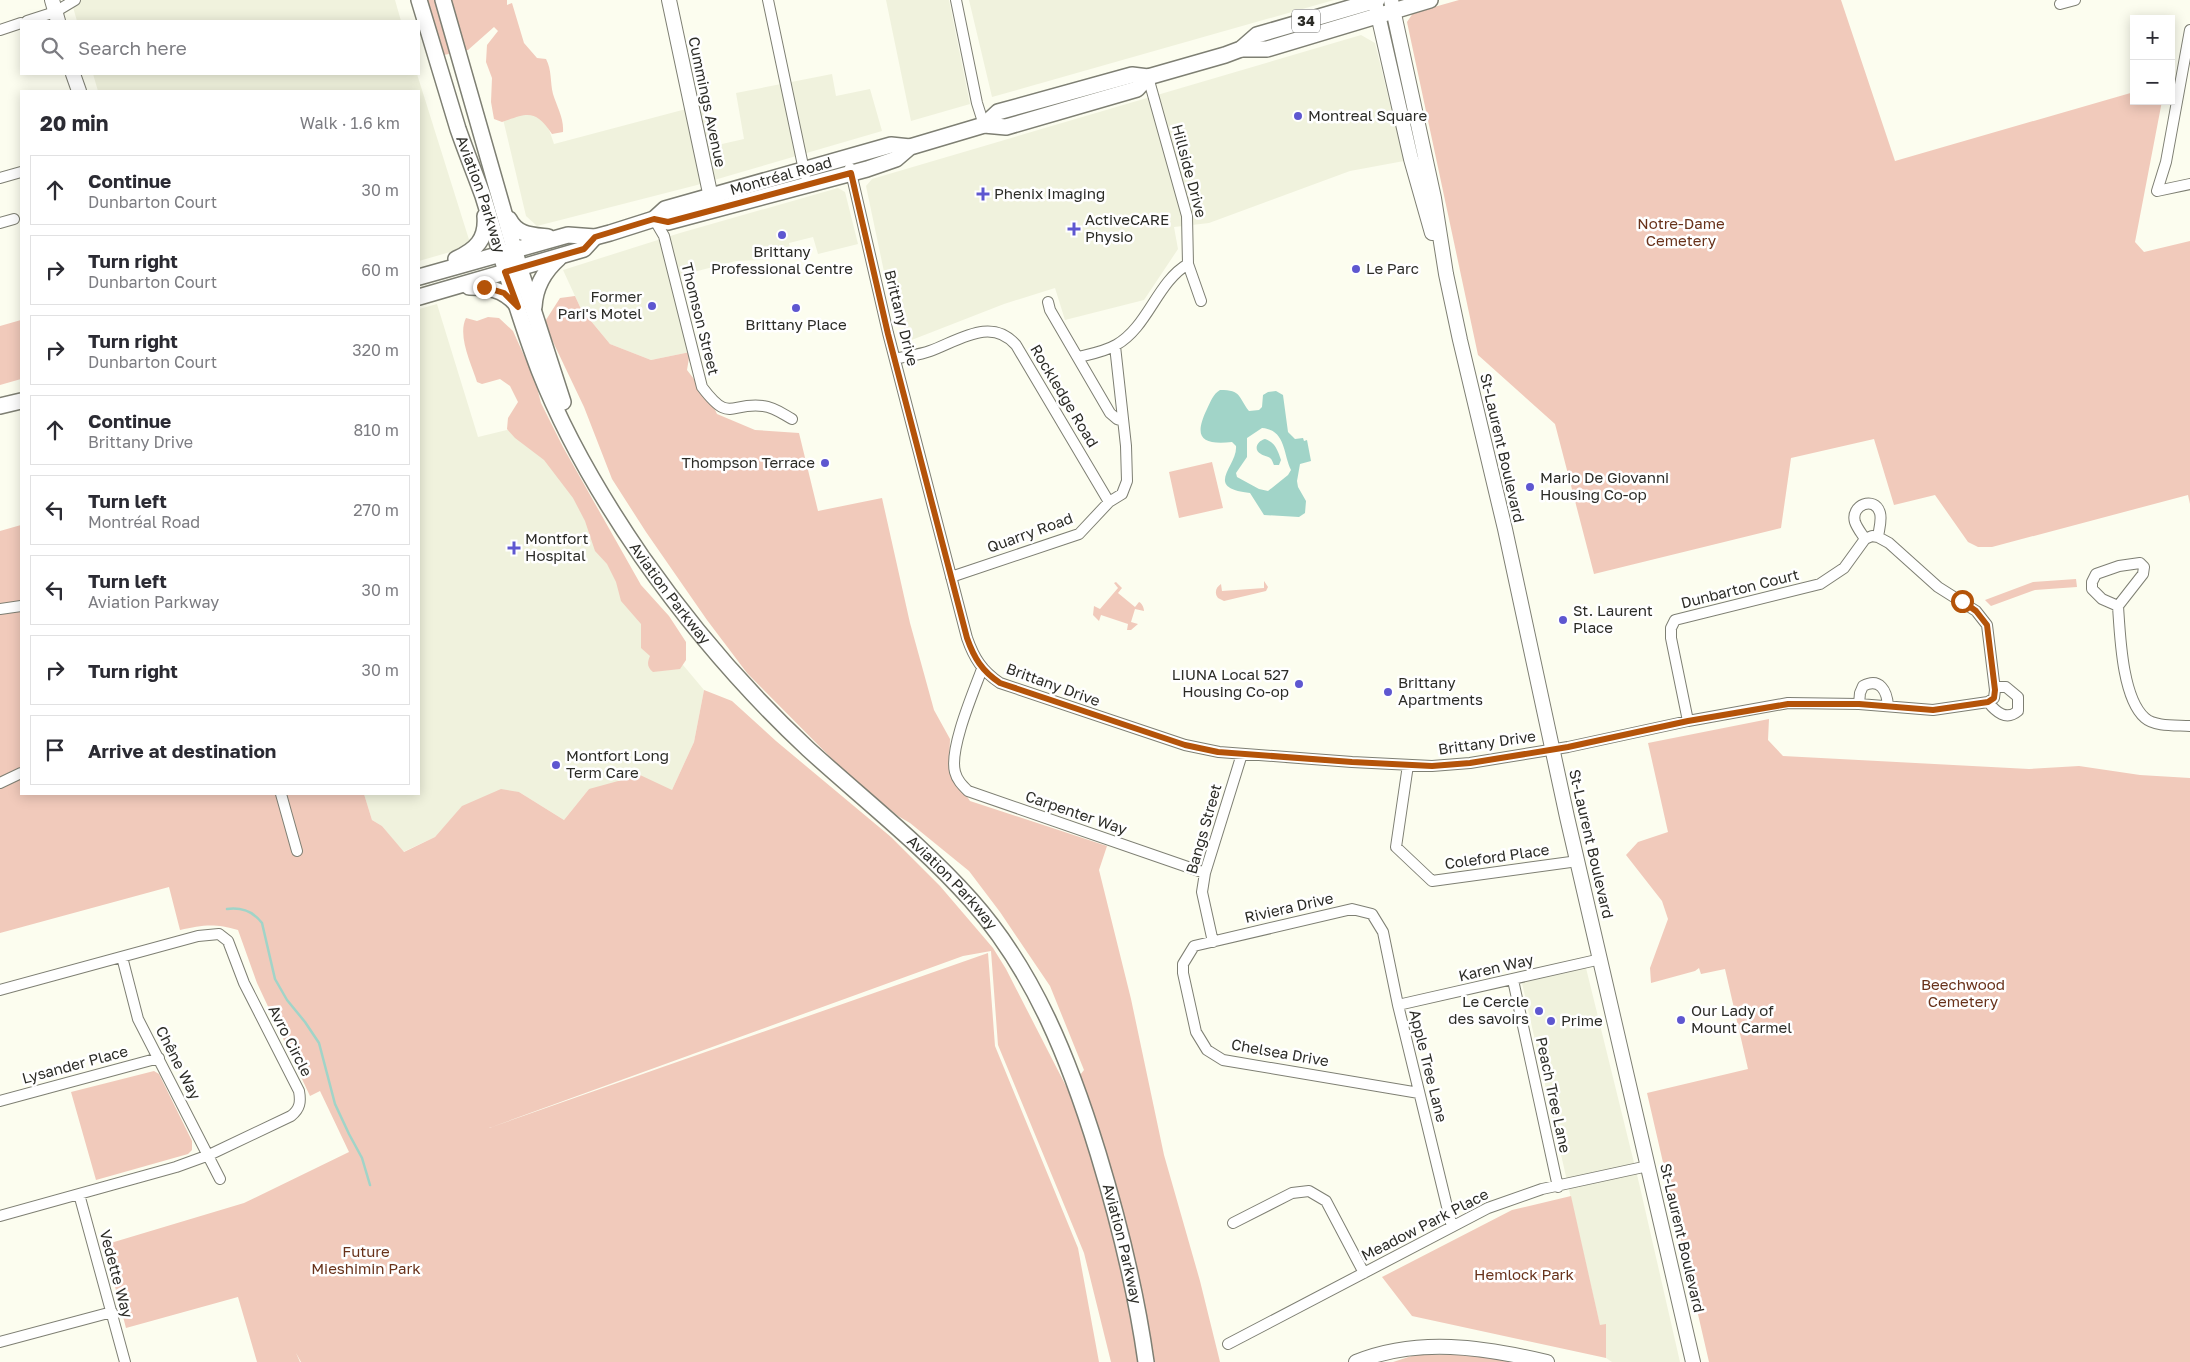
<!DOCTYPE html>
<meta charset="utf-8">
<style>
:root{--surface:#fff;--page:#f2f2f3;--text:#2b2b33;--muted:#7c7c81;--line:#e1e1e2}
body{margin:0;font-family:"Golos Text",sans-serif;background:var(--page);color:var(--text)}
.controls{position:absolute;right:15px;top:15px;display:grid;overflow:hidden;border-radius:0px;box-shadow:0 2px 12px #0003}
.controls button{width:45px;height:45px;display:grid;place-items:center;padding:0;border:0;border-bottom:1px solid var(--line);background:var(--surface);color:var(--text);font:25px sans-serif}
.stop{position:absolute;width:15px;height:15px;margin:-11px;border:4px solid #b45309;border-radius:50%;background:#fff}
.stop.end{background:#b45309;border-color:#fff;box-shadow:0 1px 5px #0008}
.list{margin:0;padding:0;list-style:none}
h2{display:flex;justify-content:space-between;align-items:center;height:65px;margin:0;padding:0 20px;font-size:21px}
h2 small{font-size:16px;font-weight:400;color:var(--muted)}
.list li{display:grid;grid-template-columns:32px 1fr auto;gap:15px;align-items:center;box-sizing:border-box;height:70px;margin:0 10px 10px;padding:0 10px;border:1px solid var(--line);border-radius:0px}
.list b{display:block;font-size:19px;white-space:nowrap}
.list p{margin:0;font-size:16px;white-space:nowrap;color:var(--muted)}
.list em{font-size:16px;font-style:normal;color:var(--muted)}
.icon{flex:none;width:28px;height:28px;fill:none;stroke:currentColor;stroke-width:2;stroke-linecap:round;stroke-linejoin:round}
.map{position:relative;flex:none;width:2190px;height:1362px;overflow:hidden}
.search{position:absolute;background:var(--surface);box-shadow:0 2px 12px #0003;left:20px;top:20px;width:400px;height:55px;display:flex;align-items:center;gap:12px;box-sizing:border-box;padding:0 18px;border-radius:0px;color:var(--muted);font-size:19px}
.panel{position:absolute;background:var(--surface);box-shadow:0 2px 12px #0003;left:20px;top:90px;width:400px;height:705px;border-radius:0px}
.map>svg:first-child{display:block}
.built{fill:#f0f2dd}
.green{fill:#f1cabb}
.water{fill:#a1d4c8;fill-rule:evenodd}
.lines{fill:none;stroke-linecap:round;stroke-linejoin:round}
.stream{stroke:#a1d4c8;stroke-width:2.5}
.street-casing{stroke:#7e7f73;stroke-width:12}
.secondary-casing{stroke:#7e7f73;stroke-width:16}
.primary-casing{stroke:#7e7f73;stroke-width:18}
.street{stroke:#fff;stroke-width:10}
.secondary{stroke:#fff;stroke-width:14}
.primary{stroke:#fff;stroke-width:15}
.route{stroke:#b45309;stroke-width:6}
.poi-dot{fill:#5e57d0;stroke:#fff;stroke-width:2}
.labels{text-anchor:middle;stroke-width:5;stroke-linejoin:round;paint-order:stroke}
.shield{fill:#fff;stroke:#6b6b68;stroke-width:1}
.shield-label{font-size:14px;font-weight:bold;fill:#2c2c27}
.street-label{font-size:15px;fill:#2c2c27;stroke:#fff}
.poi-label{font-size:15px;fill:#2c2c27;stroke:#fff;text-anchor:start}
.park-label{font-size:15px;fill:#68321a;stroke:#fff}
</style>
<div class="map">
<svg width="2190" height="1362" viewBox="0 0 2190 1362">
<rect width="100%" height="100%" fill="#fcfdef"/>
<path class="built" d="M71 0H395L401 21H77Z
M886 0H949L970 104 911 121Z
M969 0H1334L992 97Z
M1361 35 1375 43 1404 161 1350 171 1209 223 1174 227 1178 249 1144 300 1065 320 1055 288 1004 304 909 341 887 286 866 186 872 179Z
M93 74H417L471 246 419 261V91H98Z
M832 74 836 96 870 89 882 131 697 185 537 226 526 216 503 119 542 109 554 144 705 104 713 146 744 139 736 93Z
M838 188 845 192 858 244 818 254 813 237 789 243 791 252 760 260 736 261 686 274 671 282 690 352 651 360 610 344 581 309 563 270 680 233Z
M437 304 478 437 532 424 678 659 704 690 694 742 672 790 589 789 564 820 519 792 463 806 435 837 403 852 382 826 372 820 364 794H419V309Z
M1586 968 1639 1183 1680 1362H1612L1606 1358V1325L1600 1326 1522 983Z"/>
<path class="green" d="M427 0H507V5L512 3 524 43 537 58 546 59C552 70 550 82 553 94 557 107 564 118 563 132L552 134C535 109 528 113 502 122L494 119 491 102 492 78 486 62 487 45 498 31 494 27 468 50 444 55Z
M1459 0H1841L1895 161 2134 92V101H2162L2135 242 2144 252 2190 241V504L2188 495 1992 547H1978L1968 542 1935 495 1894 505 1874 439 1791 458 1781 528 1594 574 1555 424 1478 355 1407 22 1413 13Z
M575 296 581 309 610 344 651 360 690 352 687 370 711 401 717 414 755 430 799 433 818 511 882 498 910 623 934 710 950 739 949 770 970 801 1107 846 1099 870 1131 999 1164 1155 1200 1281 1220 1362H1111L1084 1253 998 1045 991 951 963 956 489 1128 988 953 995 1046 1078 1248 1099 1362H301L296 1353 300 1362H257L238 1297 126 1328 104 1245 244 1203 349 1152 320 1091 310 1096 257 983 238 930C215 923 202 925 180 930L169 887 0 933V531L21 525V794H364L372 820 382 826 404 852 435 837 462 806 501 789 519 792 564 820 589 789 640 775 672 790 694 742 704 690 732 701 776 741 891 837 940 886 993 948 1006 969 1068 1090 1084 1070 1050 986 1000 912 969 871 910 823 898 816 844 771 747 673 707 620 646 532 612 479 584 407 544 323 560 298Z
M488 317 499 318 513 331 535 380 541 403 563 447 641 585 669 616 686 642V660L680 669 653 672C647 667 647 663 650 656L641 648V624L621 601 616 582 607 564 595 551 585 521 573 498 544 460 515 438 507 429 508 418 518 402 510 386 500 379 482 384 477 382C472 365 457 336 466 318L477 321Z
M21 320V379L0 385V326Z
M1212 462 1223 508 1179 518 1169 472Z
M2076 579 2077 587 2035 590 1991 606 1985 600 2033 582Z
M1264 581 1268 587 1266 591 1224 601 1218 598C1214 593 1216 587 1221 584L1222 591 1264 588Z
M1116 582 1122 588 1118 593 1135 607 1139 602C1142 603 1144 608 1144 611L1135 609 1131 622 1138 624 1131 630H1127L1128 624 1101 615 1099 621 1093 615 1094 606 1100 609 1118 588 1114 583Z
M1769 719 1768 740 1783 756 2029 769 2079 766 2140 775 2190 778V1362H1709L1647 1093 1748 1069 1725 969 1701 974 1699 968 1695 971 1651 983 1650 968 1668 919 1662 901 1626 855 1638 842 1668 832 1648 743Z
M154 1071 159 1074 192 1141V1150L188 1154 96 1180 71 1092Z
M1571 1196 1600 1325 1606 1324V1358L1412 1316 1382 1277 1512 1210Z
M1478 1354 1510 1362H1393L1415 1355Z"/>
<path class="water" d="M1220 390C1242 390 1238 397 1249 411L1259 410 1262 407 1263 395 1268 392 1276 391 1283 395 1288 432 1295 439 1303 438 1304 441 1307 440 1311 461 1300 464 1297 481 1298 487 1306 501 1305 513 1299 517 1264 515 1250 493C1202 488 1238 466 1236 446L1232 442C1202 445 1193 438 1207 409 1211 401 1213 394 1220 390ZM1262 428C1286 430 1283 454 1291 470L1288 475 1268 491 1259 489 1237 477 1236 473 1247 457V438Z
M1265 439C1275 442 1278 451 1281 460L1279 465H1274C1273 463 1272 459 1270 458 1269 457 1262 455 1261 454 1253 450 1257 441 1265 439Z"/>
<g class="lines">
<path class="stream" d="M227 909C242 907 253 911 262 923L275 979 287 1000 305 1022 319 1043 335 1104 349 1134 362 1158 370 1185"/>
<defs>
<path id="street" d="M768 0 805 175
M956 0 977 103 984 125
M2060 4 2075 0
M27 21 55 12 75 0
M0 30 21 23
M2190 30 2166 162 2157 191 2190 184
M1148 77 1187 216 1188 264 1201 301
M850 168 888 333 967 638C974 658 982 671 1000 683L1185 745 1219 752 1352 762 1432 766 1470 763 1568 747 1688 721 1788 703 1859 704 1933 710 1988 702 1994 698 1995 690 1987 625 1976 611 1938 587 1889 543 1878 537 1872 536 1865 539 1844 568 1820 584 1675 620 1671 628V638L1688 721
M0 178 21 172
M654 219 664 236 702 387C730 424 729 402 763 406 774 407 783 414 792 419
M0 223 14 219
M1048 302 1050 310 1110 413 1117 419 1123 421
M1079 357C1091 354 1106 351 1116 345 1148 327 1157 282 1188 264
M895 359C907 356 919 355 930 351 958 341 991 316 1016 345L1109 502
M1865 539C1862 534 1857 528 1855 522 1850 505 1875 495 1880 513 1882 520 1879 529 1878 537
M951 577 1079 534 1109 502 1122 494 1127 481 1126 446 1115 346
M2118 606 2102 599 2092 589V582L2096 574 2119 566 2140 563 2144 567 2143 574 2118 606C2120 635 2122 698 2145 718 2155 727 2177 725 2190 726
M0 609 21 606
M982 669C973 693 949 749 955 772 957 780 962 785 968 791L1205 873
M1988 702C1996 712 2006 721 2018 711V697L2006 687H1995
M1859 704 1860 693 1863 686C1880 677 1887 691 1888 706
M1408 765 1396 847 1432 881 1578 861
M0 783 21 773
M281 794 297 851
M1213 942 1202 892 1205 873 1242 754
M122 957 138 1019 220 1179
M1513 980 1558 1187
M0 990 198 936 219 934 228 941 244 983 299 1091C301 1102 300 1109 291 1116L209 1155 176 1167 0 1216
M1398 1005 1601 959
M1419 1093 1223 1060 1207 1050 1196 1032 1183 973V964L1194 946 1352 909 1372 914 1383 932 1398 1005 1452 1227
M0 1101 159 1058
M79 1194 125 1362
M1233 1223 1292 1193 1309 1191 1326 1201 1364 1273
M0 1342 112 1312
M1228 1344 1488 1208 1542 1189 1648 1166"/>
<path id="secondary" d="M52 0 58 21
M669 0 713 207
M1391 0 1434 198 1446 274 1460 340 1505 529 1567 817 1693 1362
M1376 6 1411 159 1432 233
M73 74 79 91
M1356 1362C1418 1337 1483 1347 1547 1362"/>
<g id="primary">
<path id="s1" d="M419 0C432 43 445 86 458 129 466 152 475 174 483 196 501 254 517 313 539 370 565 436 602 499 642 557 691 627 746 691 808 749 863 799 922 845 971 900 1035 972 1070 1062 1098 1153 1119 1222 1136 1291 1146 1362"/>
<path d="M443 0 520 269 563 402"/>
<path d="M1241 49H1267L1430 0"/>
<path d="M984 125 998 112 1132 75 1148 77 1225 55 1241 49 1257 35 1377 0"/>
<path d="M509 219C517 235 531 235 548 237"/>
<path d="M654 219 668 222 867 169 896 159 910 147 984 125 1006 127 1137 89 1148 77"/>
<path d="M456 259C476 250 487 239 485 216"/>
<path id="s2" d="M419 277 568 235 595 237 610 233 654 219 665 209 891 145 910 147"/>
<path d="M469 287C488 287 503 289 516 304"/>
<path d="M419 297 584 249 595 237"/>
<path d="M534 307C535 287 543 272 559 258"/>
<path d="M0 406 21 401"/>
</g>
</defs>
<use href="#street" class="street-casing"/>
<use href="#secondary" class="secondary-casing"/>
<use href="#primary" class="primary-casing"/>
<use href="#street" class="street"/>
<use href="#secondary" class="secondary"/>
<use href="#primary" class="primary"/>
</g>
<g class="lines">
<path class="route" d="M484 287 504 293 518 307 505 272 584 249 595 237 654 219 668 222 851 173 888 334 967 638C974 658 982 671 1000 683L1185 745 1218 752 1352 762 1432 766 1470 763 1568 747 1688 721 1788 704H1859L1933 710 1988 702 1994 698 1995 690 1987 625 1976 611 1962 601"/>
</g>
<g class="poi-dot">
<circle cx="1298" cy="116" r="5"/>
<path d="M980.5 186.5h5v5h5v5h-5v5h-5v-5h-5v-5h5z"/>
<path d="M1071.5 221.5h5v5h5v5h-5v5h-5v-5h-5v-5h5z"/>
<circle cx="782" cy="235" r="5"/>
<circle cx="1356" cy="269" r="5"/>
<circle cx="652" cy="306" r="5"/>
<circle cx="796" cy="308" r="5"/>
<circle cx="825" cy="463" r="5"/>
<circle cx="1530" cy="487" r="5"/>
<path d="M511.5 540.5h5v5h5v5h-5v5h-5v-5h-5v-5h5z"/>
<circle cx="1563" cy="620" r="5"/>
<circle cx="1299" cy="684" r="5"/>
<circle cx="1388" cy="692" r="5"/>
<circle cx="556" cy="765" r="5"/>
<circle cx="1539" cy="1011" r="5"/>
<circle cx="1681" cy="1020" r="5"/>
<circle cx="1551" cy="1021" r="5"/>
</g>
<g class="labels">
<rect class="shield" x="1292" y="9.5" width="28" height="23" rx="4"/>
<g class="shield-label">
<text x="1306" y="26">34</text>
</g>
<g class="street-label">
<text transform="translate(707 102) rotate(78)" y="5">Cummings Avenue</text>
<text transform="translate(1189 171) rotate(75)" y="5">Hillside Drive</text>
<text dy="5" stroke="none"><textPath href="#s2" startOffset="379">Montréal Road</textPath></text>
<text dy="5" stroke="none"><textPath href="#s1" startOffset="204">Aviation Parkway</textPath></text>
<text transform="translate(901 318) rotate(76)" y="5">Brittany Drive</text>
<text transform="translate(700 319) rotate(76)" y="5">Thomson Street</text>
<text transform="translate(1064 396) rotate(59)" y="5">Rockledge Road</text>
<text transform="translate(1502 448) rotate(77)" y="5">St-Laurent Boulevard</text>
<text transform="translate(1030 533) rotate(-20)" y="5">Quarry Road</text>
<text transform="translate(1740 589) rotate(-14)" y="5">Dunbarton Court</text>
<text dy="5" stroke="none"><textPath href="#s1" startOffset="649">Aviation Parkway</textPath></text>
<text transform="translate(1053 685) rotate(20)" y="5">Brittany Drive</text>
<text transform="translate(1487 743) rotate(-8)" y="5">Brittany Drive</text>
<text transform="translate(1076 813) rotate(19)" y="5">Carpenter Way</text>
<text transform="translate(1204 829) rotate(-74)" y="5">Bangs Street</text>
<text transform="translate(1591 844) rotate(77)" y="5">St-Laurent Boulevard</text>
<text transform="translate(1497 857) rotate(-8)" y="5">Coleford Place</text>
<text dy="5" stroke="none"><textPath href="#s1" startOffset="1054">Aviation Parkway</textPath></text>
<text transform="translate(1289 908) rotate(-13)" y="5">Riviera Drive</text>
<text transform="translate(1496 968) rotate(-13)" y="5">Karen Way</text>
<text transform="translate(290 1041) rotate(63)" y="5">Avro Circle</text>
<text transform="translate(1280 1053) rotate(10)" y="5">Chelsea Drive</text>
<text transform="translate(178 1063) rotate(63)" y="5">Chêne Way</text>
<text transform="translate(75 1065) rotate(-15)" y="5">Lysander Place</text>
<text transform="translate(1428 1066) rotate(76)" y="5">Apple Tree Lane</text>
<text transform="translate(1553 1095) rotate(78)" y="5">Peach Tree Lane</text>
<text transform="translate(1425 1225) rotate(-27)" y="5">Meadow Park Place</text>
<text transform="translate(1682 1238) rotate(77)" y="5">St-Laurent Boulevard</text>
<text dy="5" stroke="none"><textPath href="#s1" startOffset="1459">Aviation Parkway</textPath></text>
<text transform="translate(116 1274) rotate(75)" y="5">Vedette Way</text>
</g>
<g class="poi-label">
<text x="1308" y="121">Montreal Square</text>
<text x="994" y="199">Phenix Imaging</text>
<text x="1085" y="225">ActiveCARE<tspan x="1085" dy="17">Physio</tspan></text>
<text x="782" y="257" text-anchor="middle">Brittany<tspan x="782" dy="17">Professional Centre</tspan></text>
<text x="1366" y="274">Le Parc</text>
<text x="642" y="302" text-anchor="end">Former<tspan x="642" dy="17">Pari's Motel</tspan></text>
<text x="796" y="330" text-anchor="middle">Brittany Place</text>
<text x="815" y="468" text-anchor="end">Thompson Terrace</text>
<text x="1540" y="483">Mario De Giovanni<tspan x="1540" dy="17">Housing Co-op</tspan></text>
<text x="525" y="544">Montfort<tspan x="525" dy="17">Hospital</tspan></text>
<text x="1573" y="616">St. Laurent<tspan x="1573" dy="17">Place</tspan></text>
<text x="1289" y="680" text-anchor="end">LIUNA Local 527<tspan x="1289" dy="17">Housing Co-op</tspan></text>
<text x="1398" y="688">Brittany<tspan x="1398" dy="17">Apartments</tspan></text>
<text x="566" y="761">Montfort Long<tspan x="566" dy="17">Term Care</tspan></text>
<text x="1529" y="1007" text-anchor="end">Le Cercle<tspan x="1529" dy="17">des savoirs</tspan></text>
<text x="1691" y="1016">Our Lady of<tspan x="1691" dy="17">Mount Carmel</tspan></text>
<text x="1561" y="1026">Prime</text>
</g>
<g class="park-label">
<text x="1681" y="229">Notre-Dame<tspan x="1681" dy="17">Cemetery</tspan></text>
<text x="1963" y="990">Beechwood<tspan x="1963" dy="17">Cemetery</tspan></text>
<text x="366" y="1257">Future<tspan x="366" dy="17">Mieshimin Park</tspan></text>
<text x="1524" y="1280">Hemlock Park</text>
</g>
</g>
</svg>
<div class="controls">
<button>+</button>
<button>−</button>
</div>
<div class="stop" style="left:1962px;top:601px"></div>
<div class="stop end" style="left:484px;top:287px"></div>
<div class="search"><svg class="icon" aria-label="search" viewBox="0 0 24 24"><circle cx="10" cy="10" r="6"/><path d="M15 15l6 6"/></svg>Search here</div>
<section class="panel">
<h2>20 min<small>Walk · 1.6 km</small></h2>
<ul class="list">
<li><svg class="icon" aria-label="ahead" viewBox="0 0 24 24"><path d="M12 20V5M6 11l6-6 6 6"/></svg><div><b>Continue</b><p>Dunbarton Court</p></div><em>30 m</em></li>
<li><svg class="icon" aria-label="right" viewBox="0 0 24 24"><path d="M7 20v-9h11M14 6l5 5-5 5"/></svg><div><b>Turn right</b><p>Dunbarton Court</p></div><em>60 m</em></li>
<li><svg class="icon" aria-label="right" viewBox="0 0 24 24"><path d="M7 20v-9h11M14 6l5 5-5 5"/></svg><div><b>Turn right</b><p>Dunbarton Court</p></div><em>320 m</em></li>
<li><svg class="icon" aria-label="ahead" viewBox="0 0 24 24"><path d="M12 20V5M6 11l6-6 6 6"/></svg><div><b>Continue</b><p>Brittany Drive</p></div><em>810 m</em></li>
<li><svg class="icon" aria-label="left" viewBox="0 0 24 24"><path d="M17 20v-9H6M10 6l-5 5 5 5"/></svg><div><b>Turn left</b><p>Montréal Road</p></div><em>270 m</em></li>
<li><svg class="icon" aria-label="left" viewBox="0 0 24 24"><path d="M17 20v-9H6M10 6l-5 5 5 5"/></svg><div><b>Turn left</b><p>Aviation Parkway</p></div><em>30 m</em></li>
<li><svg class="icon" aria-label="right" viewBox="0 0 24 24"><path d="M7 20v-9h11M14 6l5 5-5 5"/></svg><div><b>Turn right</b></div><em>30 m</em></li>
<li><svg class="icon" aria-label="arrive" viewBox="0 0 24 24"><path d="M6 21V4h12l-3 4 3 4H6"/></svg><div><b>Arrive at destination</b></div></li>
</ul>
</section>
</div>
